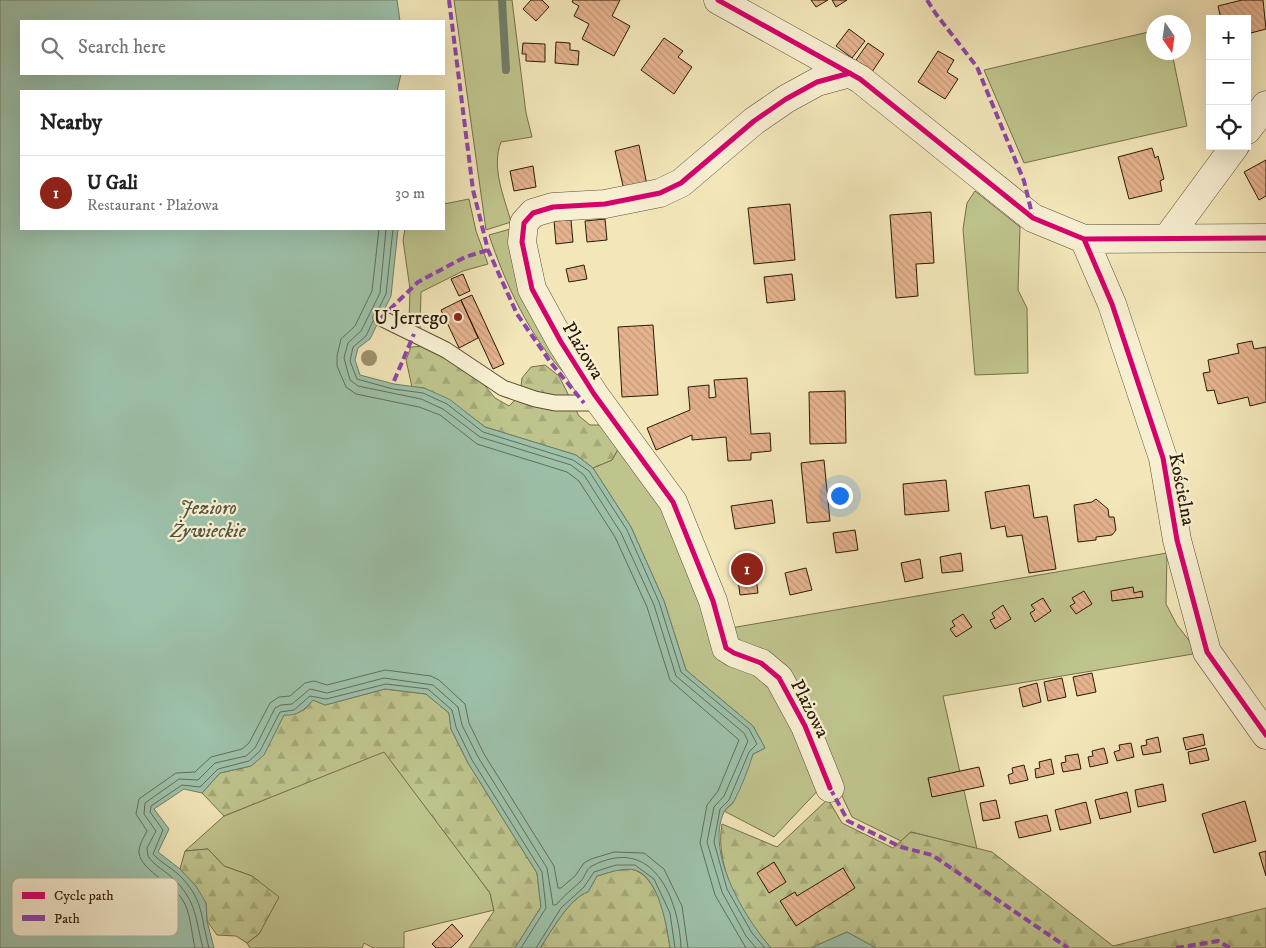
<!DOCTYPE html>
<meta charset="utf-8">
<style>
:root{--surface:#fff;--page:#f2f2f2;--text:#202124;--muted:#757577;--line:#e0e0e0;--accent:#8f2418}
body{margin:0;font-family:"IM FELL DW Pica",serif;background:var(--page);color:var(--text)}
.controls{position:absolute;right:15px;top:15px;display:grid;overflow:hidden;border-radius:0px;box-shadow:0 5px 20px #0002}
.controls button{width:45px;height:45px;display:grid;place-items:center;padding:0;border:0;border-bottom:1px solid var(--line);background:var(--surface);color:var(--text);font:25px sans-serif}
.compass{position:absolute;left:1146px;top:15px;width:45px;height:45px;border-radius:50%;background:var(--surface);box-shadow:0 5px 20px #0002;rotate:167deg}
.you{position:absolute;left:839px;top:495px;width:18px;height:18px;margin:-12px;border:4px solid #fff;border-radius:50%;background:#1a73e8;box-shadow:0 0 0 8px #1a73e833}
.badge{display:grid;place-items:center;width:32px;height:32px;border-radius:50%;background:var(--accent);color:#fff;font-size:16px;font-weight:700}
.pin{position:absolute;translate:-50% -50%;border:2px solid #fff;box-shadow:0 1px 5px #0006}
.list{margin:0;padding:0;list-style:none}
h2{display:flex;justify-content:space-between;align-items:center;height:65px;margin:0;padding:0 20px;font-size:21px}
h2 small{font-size:16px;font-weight:400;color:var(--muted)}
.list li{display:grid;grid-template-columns:32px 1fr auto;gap:15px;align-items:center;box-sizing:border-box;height:75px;padding:0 20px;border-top:1px solid var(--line)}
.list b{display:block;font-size:19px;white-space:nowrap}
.list p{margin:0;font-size:16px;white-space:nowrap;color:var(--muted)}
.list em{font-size:16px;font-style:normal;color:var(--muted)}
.icon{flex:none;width:28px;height:28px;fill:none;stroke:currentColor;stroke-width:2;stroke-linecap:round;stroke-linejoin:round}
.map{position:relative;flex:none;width:1266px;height:948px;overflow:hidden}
.search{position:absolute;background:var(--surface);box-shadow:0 5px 20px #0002;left:20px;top:20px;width:425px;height:55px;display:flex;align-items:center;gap:12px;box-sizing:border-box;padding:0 18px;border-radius:0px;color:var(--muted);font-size:19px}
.panel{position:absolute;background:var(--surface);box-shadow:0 5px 20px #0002;left:20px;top:90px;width:425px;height:140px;border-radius:0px}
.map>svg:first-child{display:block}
.grass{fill:#bfc48d;stroke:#746f49}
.forest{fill:url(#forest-firs);stroke:#746f49}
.water{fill:#9dc1aa;stroke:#6f7e68}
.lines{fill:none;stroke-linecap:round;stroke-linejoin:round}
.shore{stroke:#636e58;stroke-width:1}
.stream{stroke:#6f7e68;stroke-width:8}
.building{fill:url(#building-back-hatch);stroke:#291a05}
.service-casing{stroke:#5c4d32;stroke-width:17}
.minor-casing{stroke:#5c4d32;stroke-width:29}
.service{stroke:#f7efd2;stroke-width:15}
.minor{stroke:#f7efd2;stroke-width:28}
.quiet{stroke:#8e44ad;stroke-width:4;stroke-dasharray:8 4;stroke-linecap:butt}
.cycleway-casing{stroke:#f7efd2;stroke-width:8}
.cycleway{stroke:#d6006c;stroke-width:5}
.tree{fill:#9d926d}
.poi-dot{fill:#8f2418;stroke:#f7efd2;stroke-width:2}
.labels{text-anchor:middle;stroke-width:4.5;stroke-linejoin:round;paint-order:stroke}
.poi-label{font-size:19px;fill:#291a05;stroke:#f7efd2;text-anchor:end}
.street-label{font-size:19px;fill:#291a05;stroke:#f7efd2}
.water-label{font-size:20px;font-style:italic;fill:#52543f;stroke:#f7efd2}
.key{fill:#f7efd2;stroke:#b9af94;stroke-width:1}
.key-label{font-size:14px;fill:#291a05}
</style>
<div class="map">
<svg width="1266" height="948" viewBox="0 0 1266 948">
<defs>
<pattern id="forest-firs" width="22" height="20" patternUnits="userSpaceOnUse" patternTransform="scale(1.25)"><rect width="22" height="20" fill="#bfc48d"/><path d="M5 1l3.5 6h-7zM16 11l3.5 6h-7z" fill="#a4a878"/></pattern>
<pattern id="building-back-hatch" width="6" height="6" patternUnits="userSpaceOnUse" patternTransform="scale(1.25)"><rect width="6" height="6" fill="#e5b38e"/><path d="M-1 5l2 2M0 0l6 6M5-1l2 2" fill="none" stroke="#c49979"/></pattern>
</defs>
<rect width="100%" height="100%" fill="#f3e7ba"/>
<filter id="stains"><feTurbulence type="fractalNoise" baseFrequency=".004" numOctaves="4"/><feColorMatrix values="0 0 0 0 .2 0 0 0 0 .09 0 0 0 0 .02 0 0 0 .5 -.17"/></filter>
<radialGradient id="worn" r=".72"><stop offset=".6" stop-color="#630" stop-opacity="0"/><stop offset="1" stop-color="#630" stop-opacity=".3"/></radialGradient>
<path class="grass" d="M454 0H512L526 113 532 137 501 142C491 168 504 196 511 222L486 230Z
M1153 31 1154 52 1172 53 1187 126 1024 163 984 70Z
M975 191 1020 227 1018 290 1027 308 1028 373 975 375 963 229 967 203Z
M469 199 476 231 488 264 463 271 421 292 420 329 409 323 410 289 403 240 405 229H444V204Z
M514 228 566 375C530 338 505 283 489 235Z
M621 444 669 513 706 601 759 667 823 785 774 837 724 811 733 803 753 754 765 748 753 726 686 670 664 601 631 527 593 468 612 460Z
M1167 553 1166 604 1177 625 1199 653 943 696 977 849 911 832 901 841 852 817 785 675 732 644 725 629Z
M384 751 490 893 494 910 404 932V948H373L364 943 362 948H250L247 943 259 934 278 897 252 876 224 866 208 849 185 851 224 816Z"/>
<path class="forest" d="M427 346 480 380 495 398 509 406 520 395 522 378 531 367 545 365 559 376 579 416 590 425H608L621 444 612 460 593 468 576 455 485 427 468 414 424 388 412 387 406 360 411 347Z
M385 689 426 694 449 713 451 729 468 763 537 873 541 907 515 948H469L494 911 490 893 384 752 224 816 202 793 220 773 251 766 264 754 284 715 304 710 313 700 325 705Z
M828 799 842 823 893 848 911 832 992 852 1113 946 1266 908V948H876L847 932 811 948H771C743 916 714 868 722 824L777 847Z
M208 849 224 866 252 876 279 897 259 934 247 943 236 936 217 935 207 921 206 903 180 869 185 851Z
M617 870C623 870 632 868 637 871 660 882 667 925 670 948H540C551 932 569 898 588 892L597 876Z"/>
<path class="water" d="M0 0H397L400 21H21V74H401L397 91H21V229H398L391 296 370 339 358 348 355 360 360 375 394 384 424 388 449 399 485 427 576 455 593 468 631 527 664 601 686 670 753 726 765 748 753 754C748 770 742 786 734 801 732 805 726 807 724 812 705 853 745 918 771 948H670C667 927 659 877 635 870 623 867 608 873 597 876L588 892C569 898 551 932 540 948H515L541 907 537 873 468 763 451 729 449 713 426 694 385 689 325 705 313 700C304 710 298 716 284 715L264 755 251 766 220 773 202 793 184 789 154 809 169 829 158 852 180 869 196 886 206 903 207 921 214 948H0Z
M847 932 876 948H811Z"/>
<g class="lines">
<path class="shore" d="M379 229 372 291 355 326 341 339 337 356V366L346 387 356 394 419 407 440 415 477 444 567 472 579 481 615 537 647 607 670 680 739 740 718 791 707 805 700 843 715 895 746 948
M386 229 380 293 361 331 348 343 344 358 350 380 358 386 421 399 443 409 480 437 571 465 584 475 621 533 654 605 676 676 744 733 748 741 724 796 714 807 707 842 722 892 746 936 756 948
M378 310 386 294 393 229
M373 321 366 336 353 347 350 361 357 379 393 389 423 393 447 404 483 432 573 460 589 471 627 530 659 602 681 672 749 729 757 744 749 752 729 800 720 809 714 842 727 889 752 933 765 948
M195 948C191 932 191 912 182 899 172 883 137 868 139 850 140 843 144 837 147 831L136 814 139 799 176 773 195 772 211 757 242 749 249 743 270 703 279 697 290 696 305 683 314 681 327 685 385 670 431 676 439 680 465 704 469 723 484 754 554 866 558 888H561L575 876 584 863 591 859 614 852 644 853 664 869 682 906 688 948
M203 948C195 918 197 903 175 880 166 871 154 866 148 856L147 848 156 831 144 814 145 803 179 779 198 780 215 763 246 756 255 748 275 708 281 705 292 704 310 689 327 693 384 678 433 685 458 707 462 725 478 757 547 868 553 905H556C563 896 573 889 581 881 585 877 586 869 592 866 653 834 679 899 681 948
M209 948C200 915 204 899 178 874 170 867 160 862 153 854L163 830 150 812 151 806 182 785 200 787 218 769 249 761 260 751 280 712 294 710 310 696 326 699 386 684 428 689 452 710 456 727 472 760 542 872 546 908 521 948
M536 948 561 908 584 887 594 872 616 865H635L654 879 670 913 675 948"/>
<path class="stream" d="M502 0 506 70"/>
</g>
<path class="building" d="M531 0H542L549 7 536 21 523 9Z
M573 0H620L612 16 630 26 614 56 582 39 589 24 574 16 579 6 572 2Z
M811 0H828L816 7Z
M832 0H847L836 7Z
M1242 0H1263L1266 29 1247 34V19H1221L1218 6Z
M849 29 865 41 852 58 836 46Z
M664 38 683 51 678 57 692 67 674 94 641 70Z
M556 42 570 43V50L579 51 578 65 555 63Z
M523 43 545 44V62L526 61V54H522Z
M868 43 884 54 872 72 856 60Z
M938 51 954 60 947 72 958 79 945 99 918 82Z
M639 145 647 185 624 190 615 151Z
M1152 148 1155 158 1158 156 1164 179 1160 181 1162 191 1129 199 1118 157Z
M1266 160V196L1259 200 1244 172Z
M533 166 536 187 514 191 510 171Z
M790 204 795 260 754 264 748 208Z
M931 212 934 263 916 264 918 296 896 298 890 215Z
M605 219 607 240 587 242 585 221Z
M571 220 573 242 556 244 554 221Z
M584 265 587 279 569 282 566 269Z
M463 274 470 291 459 296 451 279Z
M792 274 795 300 767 303 764 277Z
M472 295 504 364 493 369 461 300Z
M461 300 478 338 459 348 441 310Z
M653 325 658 395 622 397 618 327Z
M1252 341 1254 349 1266 347V402L1250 406 1248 397 1218 404 1214 390 1207 391 1203 373 1210 372 1208 360 1239 353 1237 344Z
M747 378 751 434 770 433 771 451 751 453V460L728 461 726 437 692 440V435L656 450 647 428 690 410 688 387 709 385V398L716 397 714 380Z
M845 391 846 443 810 444 809 392Z
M824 460 830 521 807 523 801 463Z
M946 480 949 511 905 515 903 484Z
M1029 485 1034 518 1047 516 1056 569 1029 573 1022 535 1007 537 1005 526 991 529 985 492Z
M1096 499 1108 509 1109 517H1114L1116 530 1112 535 1096 537V540L1078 542 1074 505 1092 502Z
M772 500 775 523 735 529 731 506Z
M855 530 858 550 836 553 833 533Z
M961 553 963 571 942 573 940 557Z
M753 554 758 593 740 595 735 556Z
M920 559 923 578 905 582 901 563Z
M806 568 812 590 790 595 785 573Z
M1133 587 1134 593 1142 591 1143 597 1112 601 1111 591Z
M1084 591 1092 604 1076 614 1070 606 1075 603 1072 598Z
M1043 598 1051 611 1035 622 1030 613 1035 610 1031 605Z
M1003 605 1011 619 995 629 990 620 995 618 992 613Z
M963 614 972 627 956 637 950 629 955 626 952 621Z
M1092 673 1096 692 1077 696 1073 677Z
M1062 678 1066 697 1048 701 1044 682Z
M1037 683 1041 702 1023 707 1019 688Z
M1203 734 1205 745 1186 750 1183 738Z
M1158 737 1161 752 1143 755 1141 746 1147 745 1146 740Z
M1131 743 1134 757 1117 761 1114 752 1120 750 1119 745Z
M1104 748 1108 763 1090 767 1088 757 1093 756 1092 751Z
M1206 748 1209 760 1190 764 1188 752Z
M1078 754 1081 769 1063 772 1061 763 1066 762 1065 756Z
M1051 759 1054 774 1036 778 1035 769 1040 768 1039 762Z
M1024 765 1028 780 1010 784 1008 775 1013 773 1012 768Z
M979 767 984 786 932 797 928 778Z
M1163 784 1166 801 1138 807 1135 790Z
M1127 792 1131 812 1100 819 1095 800Z
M996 800 1000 818 983 821 980 803Z
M1245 801 1256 841 1214 853 1202 814Z
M1086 802 1091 823 1060 830 1055 810Z
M1047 815 1051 831 1019 838 1015 822Z
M1266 851V876L1259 853Z
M774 862 786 882 769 893 757 873Z
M843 868 855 888 796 926 780 901 795 892 797 896Z
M452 924 463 936 451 948H436L432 944Z"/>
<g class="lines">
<defs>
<path id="service" d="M381 318 446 350 503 388 535 399 555 403H600"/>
<path id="minor" d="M718 0 860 79 1033 218 1084 239 1266 238
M1247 130 1266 105
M1168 237 1235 146
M1084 239 1112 304 1163 458 1177 540 1207 652 1266 735
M830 788 805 726 779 678 761 663 734 653 726 648 713 601 673 502 594 394 561 342 532 289 522 242 524 223 533 213 553 207 605 204 660 193 681 183 754 121 786 99 817 82 850 73"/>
</defs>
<use href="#service" class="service-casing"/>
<use href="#minor" class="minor-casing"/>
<use href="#service" class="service"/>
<use href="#minor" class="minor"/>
<path class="quiet" d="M449 0 473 190 488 250 517 314 551 363 584 403
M927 0 936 14 977 67 1024 181 1033 218
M381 318 418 282 465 257 488 250
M394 381 414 334
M830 788 848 821 901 847 932 855 1068 948
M1176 948 1218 941 1230 948"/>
<defs>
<path id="cycleway" d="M718 0 860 79 1033 218 1084 239 1266 238
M1084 239 1112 304 1163 458 1177 540 1207 652 1266 735
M830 788 805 726 779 678 761 663 734 653 726 648 713 601 673 502 594 394 561 342 532 289 522 242 524 223 533 213 553 207 605 204 660 193 681 183 754 121 786 99 817 82 850 73"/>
</defs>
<use href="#cycleway" class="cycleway-casing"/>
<use href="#cycleway" class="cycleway"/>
</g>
<circle class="tree" cx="369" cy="358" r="8"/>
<circle class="poi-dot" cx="458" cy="317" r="5"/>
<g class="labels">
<g class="poi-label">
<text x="448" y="324">U Jerrego</text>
</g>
<g class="street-label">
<text transform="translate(584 350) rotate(59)" y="7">Plażowa</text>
<text transform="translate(1183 489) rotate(79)" y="7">Kościelna</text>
<text transform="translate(811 708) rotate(63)" y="7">Plażowa</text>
</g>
<g class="water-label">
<text x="208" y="514">Jezioro<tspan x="208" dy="23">Żywieckie</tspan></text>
</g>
</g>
<rect x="12" y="878" width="166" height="58" rx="8" class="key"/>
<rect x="22" y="892" width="23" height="7" fill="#d6006c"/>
<rect x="22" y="915" width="23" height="6" fill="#8e44ad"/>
<g class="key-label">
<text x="54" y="900">Cycle path</text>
<text x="54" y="923">Path</text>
</g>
<rect width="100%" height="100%" filter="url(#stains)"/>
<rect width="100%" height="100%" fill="url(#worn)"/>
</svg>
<div class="controls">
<button>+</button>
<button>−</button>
<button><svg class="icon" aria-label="locate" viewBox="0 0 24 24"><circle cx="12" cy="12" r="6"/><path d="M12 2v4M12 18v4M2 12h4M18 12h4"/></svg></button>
</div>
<svg class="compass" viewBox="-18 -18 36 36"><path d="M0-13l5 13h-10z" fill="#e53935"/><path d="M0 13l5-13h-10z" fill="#757577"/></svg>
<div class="you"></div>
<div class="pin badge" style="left:747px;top:569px">1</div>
<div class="search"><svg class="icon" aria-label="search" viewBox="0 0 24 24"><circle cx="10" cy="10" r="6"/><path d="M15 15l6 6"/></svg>Search here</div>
<section class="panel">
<h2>Nearby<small></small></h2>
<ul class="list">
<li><span class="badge">1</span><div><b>U Gali</b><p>Restaurant · Plażowa</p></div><em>30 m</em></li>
</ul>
</section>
</div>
